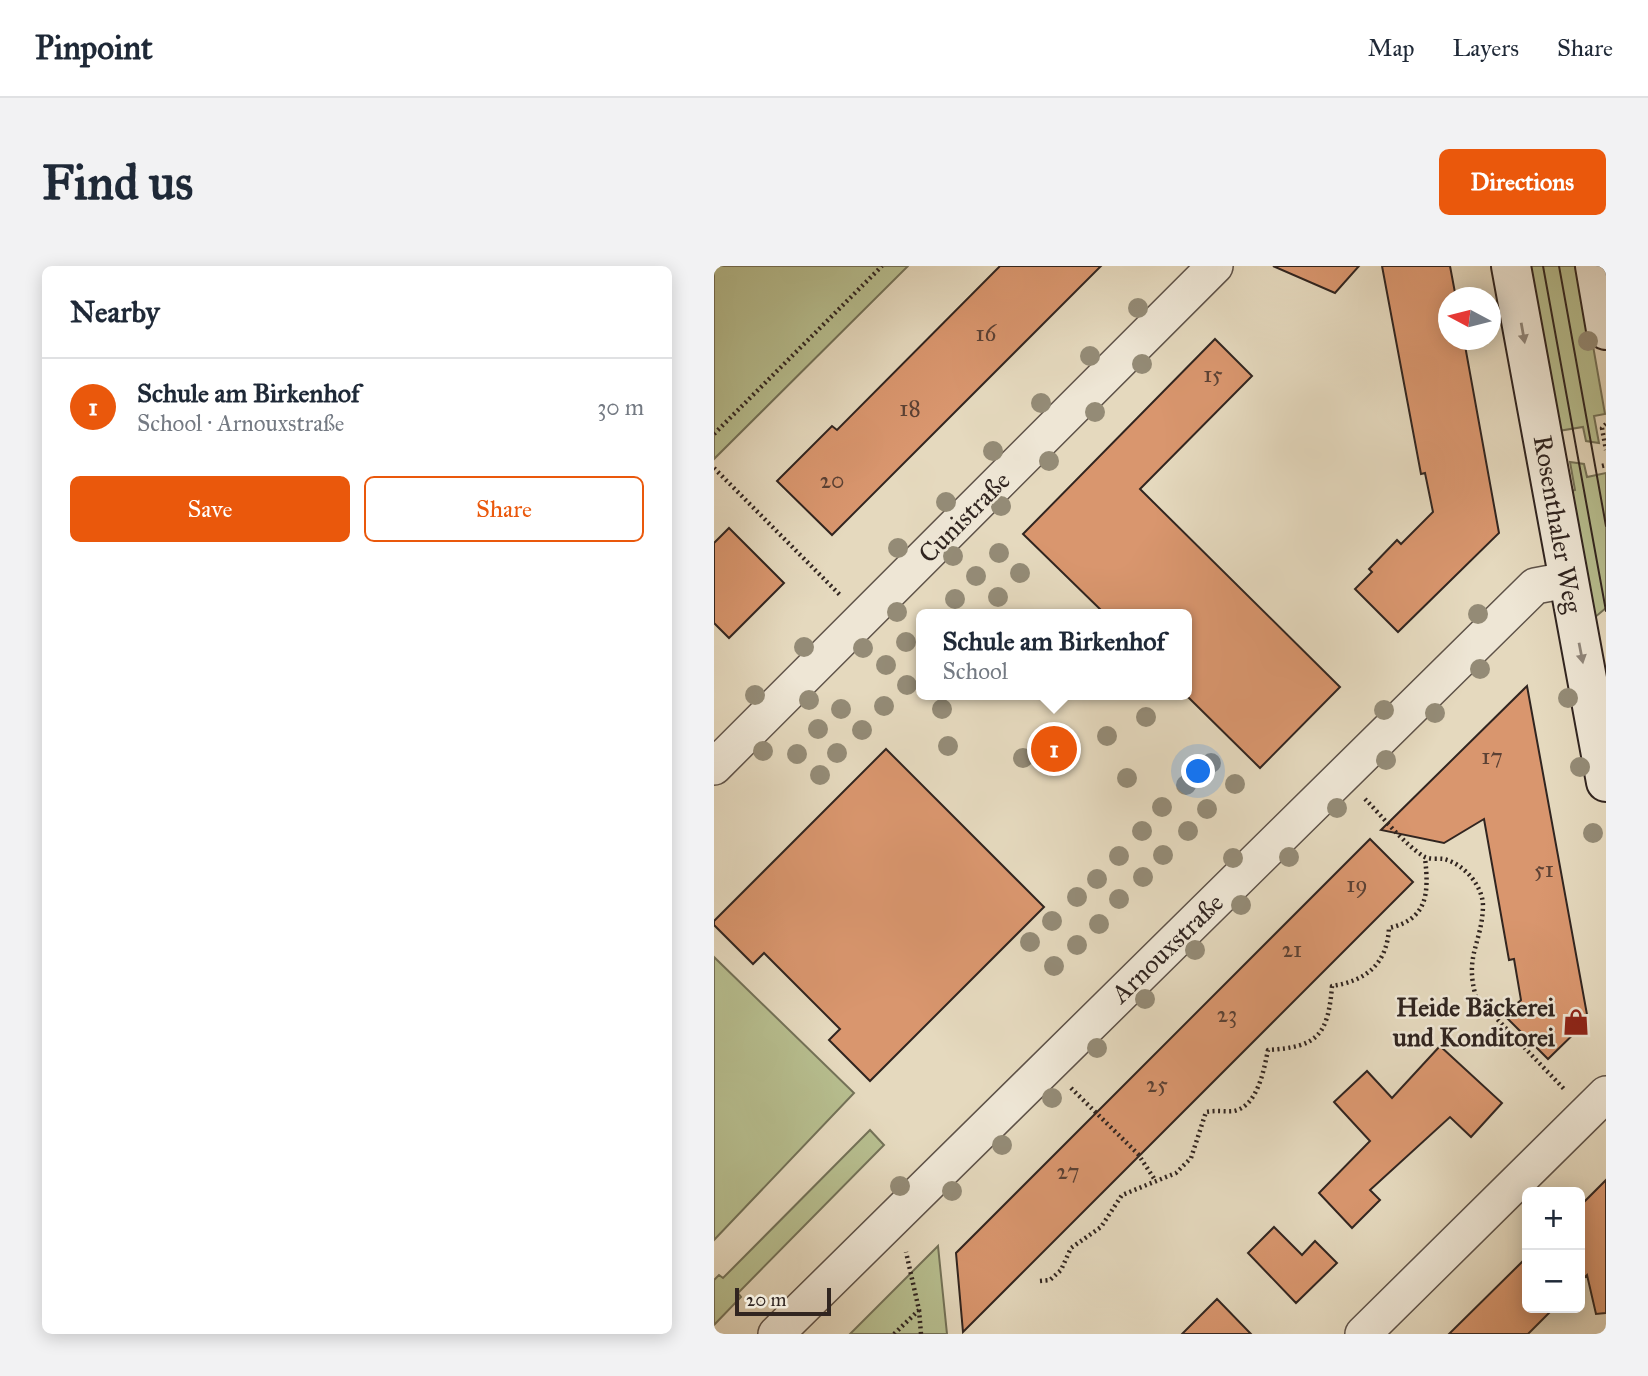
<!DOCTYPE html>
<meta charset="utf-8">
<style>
:root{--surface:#fff;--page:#f2f2f3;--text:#1f2937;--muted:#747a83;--line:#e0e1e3;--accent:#ea580c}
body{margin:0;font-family:"IM FELL Great Primer",serif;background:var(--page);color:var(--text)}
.controls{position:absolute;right:21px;bottom:21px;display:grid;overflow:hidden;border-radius:10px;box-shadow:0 4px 18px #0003}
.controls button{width:63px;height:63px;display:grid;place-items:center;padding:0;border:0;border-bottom:2px solid var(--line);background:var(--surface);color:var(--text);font:35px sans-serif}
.compass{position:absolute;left:724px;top:21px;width:63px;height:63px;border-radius:50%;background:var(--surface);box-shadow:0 4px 18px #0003;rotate:277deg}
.scale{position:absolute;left:21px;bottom:18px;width:96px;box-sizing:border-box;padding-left:7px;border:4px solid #312520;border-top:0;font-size:19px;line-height:24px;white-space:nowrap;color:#312520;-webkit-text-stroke:5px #eee6d5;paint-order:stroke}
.you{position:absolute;left:485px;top:506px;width:24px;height:24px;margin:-18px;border:5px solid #fff;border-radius:50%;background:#1a73e8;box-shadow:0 0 0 10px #1a73e833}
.badge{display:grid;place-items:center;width:46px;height:46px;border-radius:50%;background:var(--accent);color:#fff;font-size:23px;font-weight:700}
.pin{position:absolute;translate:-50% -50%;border:4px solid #fff;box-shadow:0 2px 7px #0006}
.popup{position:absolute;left:202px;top:343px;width:276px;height:91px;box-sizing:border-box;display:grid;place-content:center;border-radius:10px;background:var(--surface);filter:drop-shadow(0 2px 5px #0005);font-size:23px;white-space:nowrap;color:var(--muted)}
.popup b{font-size:26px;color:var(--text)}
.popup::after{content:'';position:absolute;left:50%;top:100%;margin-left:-14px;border:14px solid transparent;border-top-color:var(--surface)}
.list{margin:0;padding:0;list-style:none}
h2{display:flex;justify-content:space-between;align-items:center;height:91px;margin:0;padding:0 28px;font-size:30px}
h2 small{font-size:23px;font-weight:400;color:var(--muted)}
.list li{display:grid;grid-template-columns:46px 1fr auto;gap:21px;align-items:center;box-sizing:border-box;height:98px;padding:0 28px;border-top:2px solid var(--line)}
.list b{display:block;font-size:26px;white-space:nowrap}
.list p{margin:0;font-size:23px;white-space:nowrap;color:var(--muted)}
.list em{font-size:23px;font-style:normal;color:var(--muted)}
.actions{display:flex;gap:14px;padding:21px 28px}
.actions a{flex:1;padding:16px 0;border:2px solid var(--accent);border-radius:10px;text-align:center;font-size:24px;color:var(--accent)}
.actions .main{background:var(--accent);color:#fff}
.map{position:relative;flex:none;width:892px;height:1068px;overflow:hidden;border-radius:10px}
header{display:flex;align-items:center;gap:42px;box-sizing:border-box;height:98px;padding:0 35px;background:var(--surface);border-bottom:2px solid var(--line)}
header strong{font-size:33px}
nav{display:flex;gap:38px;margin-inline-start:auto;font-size:24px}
.intro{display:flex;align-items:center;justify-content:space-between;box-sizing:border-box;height:168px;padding:0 42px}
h1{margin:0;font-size:49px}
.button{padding:18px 32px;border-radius:10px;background:var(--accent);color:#fff;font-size:24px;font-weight:700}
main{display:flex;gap:42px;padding:0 42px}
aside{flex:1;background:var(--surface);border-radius:10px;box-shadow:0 4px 18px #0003}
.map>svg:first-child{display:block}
.green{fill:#b7be8f;stroke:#747258;stroke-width:2}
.building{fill:#d9966e;stroke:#312520;stroke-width:2}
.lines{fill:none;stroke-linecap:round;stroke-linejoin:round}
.street-casing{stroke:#5e5248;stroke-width:38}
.secondary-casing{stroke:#312520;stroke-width:42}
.path{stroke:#312520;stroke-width:4.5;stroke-dasharray:2 3.5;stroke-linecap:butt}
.street{stroke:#eee6d5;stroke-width:35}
.secondary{stroke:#eee6d5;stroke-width:38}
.tram{stroke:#312520;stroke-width:2}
.tree{fill:#948b76}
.oneway{fill:#90867a}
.labels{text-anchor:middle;stroke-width:5;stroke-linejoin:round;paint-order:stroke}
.number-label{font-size:23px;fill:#5b4134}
.street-label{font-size:26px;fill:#312520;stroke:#eee6d5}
.poi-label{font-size:26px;font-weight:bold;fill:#312520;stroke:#eee6d5;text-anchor:end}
</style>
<header>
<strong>Pinpoint</strong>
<nav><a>Map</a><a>Layers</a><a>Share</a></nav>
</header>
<div class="intro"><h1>Find us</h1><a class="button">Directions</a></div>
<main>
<aside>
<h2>Nearby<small></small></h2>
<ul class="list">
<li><span class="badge">1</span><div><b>Schule am Birkenhof</b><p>School · Arnouxstraße</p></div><em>30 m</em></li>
</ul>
<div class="actions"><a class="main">Save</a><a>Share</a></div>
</aside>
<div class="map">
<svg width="892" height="1068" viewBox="0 0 892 1068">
<rect width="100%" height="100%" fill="#e5d9be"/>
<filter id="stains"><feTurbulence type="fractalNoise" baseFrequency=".00286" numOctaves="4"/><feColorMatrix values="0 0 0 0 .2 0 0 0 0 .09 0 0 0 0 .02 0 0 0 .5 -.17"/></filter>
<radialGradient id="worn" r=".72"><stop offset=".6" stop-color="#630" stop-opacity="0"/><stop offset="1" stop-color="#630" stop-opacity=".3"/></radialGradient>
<path class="green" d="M0 0H194L0 193Z
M809 0H865L891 148 880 150 885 177 872 175 869 161 838 166Z
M856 196 870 198 873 211 892 207V342L874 357 850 227 861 224Z
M0 691 140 827 0 974Z
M156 864 170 879 24 1027 27 1031 0 1059V1014L5 1009 9 1012Z
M224 980 233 1068H136Z"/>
<path class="building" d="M286 0H387L118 269 63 215 118 160 123 164Z
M559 0H645L621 27Z
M668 0H736L742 32H734V74H750L785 267 684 366 641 323 658 306 655 303 683 274 687 278 719 246 711 207 707 208Z
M501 73 538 110 426 223 626 421 546 502 473 430V348H391L309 268Z
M15 262 70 317 15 372 0 357V277Z
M813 420 874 754 834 793 790 749 807 734 800 693 795 694 770 553 730 577 667 564Z
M172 483 330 641 156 815 115 774 126 763 50 687 39 698 0 659V655Z
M656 573 699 616 249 1066 242 987Z
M726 780 788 837 757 871 736 851 656 924 666 934 638 962 605 927 656 875 620 836 653 805 678 832Z
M892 914V1047L882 1048 873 1009 866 1016V940Z
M560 961 588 989 601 975 623 997 582 1037 534 987Z
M813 991V1042H840L814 1068H735Z
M503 1033 537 1068H468Z"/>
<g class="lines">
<defs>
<path id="street" d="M0 501 501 0
M62 1068 821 320 853 314
M649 1068 892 828"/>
<path id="secondary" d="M797 0 892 516
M881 0 892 64"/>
</defs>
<use href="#street" class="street-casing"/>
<use href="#secondary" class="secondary-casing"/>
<path class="path" d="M892 158 888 162 892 184
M0 168 168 0
M888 200 892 199
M0 202 126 329
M651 533C669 551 688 576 709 590 715 594 724 592 730 593 750 598 769 620 769 640 768 678 750 689 762 731L851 824
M357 822 424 888 441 914
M326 1015 336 1014 347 1004 357 982 387 961 408 929 462 907 477 892 492 846C501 844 512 846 520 845 544 840 550 803 554 784 603 781 614 770 618 720 652 715 673 698 675 662 714 653 715 627 711 592
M205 1044 207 1068
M180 1068 205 1044 192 986"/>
<use href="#street" class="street"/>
<use href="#secondary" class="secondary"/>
<path class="tram" d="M829 0 892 345
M845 0 892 260"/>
</g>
<g class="tree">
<circle cx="424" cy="42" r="10"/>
<circle cx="874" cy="75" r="10"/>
<circle cx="376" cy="90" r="10"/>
<circle cx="428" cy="98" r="10"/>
<circle cx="327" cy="137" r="10"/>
<circle cx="381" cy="146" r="10"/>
<circle cx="279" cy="185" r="10"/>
<circle cx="335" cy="195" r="10"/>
<circle cx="232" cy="236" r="10"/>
<circle cx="287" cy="240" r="10"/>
<circle cx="184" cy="282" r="10"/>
<circle cx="285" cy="287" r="10"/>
<circle cx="239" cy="290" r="10"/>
<circle cx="306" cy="307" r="10"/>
<circle cx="262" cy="310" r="10"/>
<circle cx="284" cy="331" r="10"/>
<circle cx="241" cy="333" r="10"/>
<circle cx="183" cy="346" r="10"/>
<circle cx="764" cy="348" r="10"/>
<circle cx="192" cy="376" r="10"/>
<circle cx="90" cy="381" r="10"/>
<circle cx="149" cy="382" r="10"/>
<circle cx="172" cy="399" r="10"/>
<circle cx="766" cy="403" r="10"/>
<circle cx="193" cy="419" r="10"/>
<circle cx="41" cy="429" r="10"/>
<circle cx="854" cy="432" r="10"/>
<circle cx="95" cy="434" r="10"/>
<circle cx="170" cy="440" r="10"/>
<circle cx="127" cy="443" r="10"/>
<circle cx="228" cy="443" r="10"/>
<circle cx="670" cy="444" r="10"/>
<circle cx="721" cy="447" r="10"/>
<circle cx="432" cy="451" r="10"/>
<circle cx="104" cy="463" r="10"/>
<circle cx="148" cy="464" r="10"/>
<circle cx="393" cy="470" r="10"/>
<circle cx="234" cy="480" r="10"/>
<circle cx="49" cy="485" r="10"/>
<circle cx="123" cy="487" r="10"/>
<circle cx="83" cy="488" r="10"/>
<circle cx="309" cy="492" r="10"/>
<circle cx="672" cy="494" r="10"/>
<circle cx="497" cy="497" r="10"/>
<circle cx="866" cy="501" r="10"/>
<circle cx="106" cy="509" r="10"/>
<circle cx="413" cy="512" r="10"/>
<circle cx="521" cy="518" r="10"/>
<circle cx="472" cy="519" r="10"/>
<circle cx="448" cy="541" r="10"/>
<circle cx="623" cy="542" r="10"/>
<circle cx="493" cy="543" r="10"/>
<circle cx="428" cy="565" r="10"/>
<circle cx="474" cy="565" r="10"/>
<circle cx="879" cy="567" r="10"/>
<circle cx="449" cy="589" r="10"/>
<circle cx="405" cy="590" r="10"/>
<circle cx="575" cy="591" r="10"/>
<circle cx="519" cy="592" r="10"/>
<circle cx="429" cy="611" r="10"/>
<circle cx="383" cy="613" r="10"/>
<circle cx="363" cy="631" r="10"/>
<circle cx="405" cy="633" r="10"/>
<circle cx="527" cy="639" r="10"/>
<circle cx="338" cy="655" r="10"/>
<circle cx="385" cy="658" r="10"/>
<circle cx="316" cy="676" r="10"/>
<circle cx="363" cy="679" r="10"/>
<circle cx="481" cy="684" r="10"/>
<circle cx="340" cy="700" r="10"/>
<circle cx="431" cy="733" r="10"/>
<circle cx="383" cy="782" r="10"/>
<circle cx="338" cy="832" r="10"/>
<circle cx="288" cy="879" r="10"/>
<circle cx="186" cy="920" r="10"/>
<circle cx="238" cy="925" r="10"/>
</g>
<defs><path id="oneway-solid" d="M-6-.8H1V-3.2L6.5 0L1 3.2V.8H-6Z" transform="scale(1.75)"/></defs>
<g class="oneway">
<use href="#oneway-solid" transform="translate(809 67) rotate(80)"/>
<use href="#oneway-solid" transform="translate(867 387) rotate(79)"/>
</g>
<defs>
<symbol id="shop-bare" viewBox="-9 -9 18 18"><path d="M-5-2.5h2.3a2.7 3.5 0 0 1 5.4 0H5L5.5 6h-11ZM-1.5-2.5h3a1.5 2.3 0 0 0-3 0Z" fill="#8f2418" stroke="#eee6d5" stroke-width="2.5" paint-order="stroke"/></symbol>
</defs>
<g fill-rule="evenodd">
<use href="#shop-bare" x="843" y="737" width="38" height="38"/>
</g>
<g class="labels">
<g class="number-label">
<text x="272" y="75">16</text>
<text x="499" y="116">15</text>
<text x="196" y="150">18</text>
<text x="118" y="222">20</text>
<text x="778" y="498">17</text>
<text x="830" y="611">51</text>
<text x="643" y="626">19</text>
<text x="578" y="691">21</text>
<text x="513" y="756">23</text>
<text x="443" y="826">25</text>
<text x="354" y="913">27</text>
</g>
<g class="street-label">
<text transform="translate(250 251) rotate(-45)" y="9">Cunistraße</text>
<text transform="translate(844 258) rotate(80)" y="9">Rosenthaler Weg</text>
<text transform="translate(453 682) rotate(-44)" y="9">Arnouxstraße</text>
</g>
<g class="poi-label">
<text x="841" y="750">Heide Bäckerei<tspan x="841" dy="30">und Konditorei</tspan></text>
</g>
</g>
<rect width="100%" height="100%" filter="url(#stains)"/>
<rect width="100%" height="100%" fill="url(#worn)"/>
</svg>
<div class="controls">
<button>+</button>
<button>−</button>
</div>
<svg class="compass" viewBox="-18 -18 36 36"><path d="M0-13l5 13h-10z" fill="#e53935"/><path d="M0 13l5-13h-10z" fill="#747a83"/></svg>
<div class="scale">20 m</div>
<div class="you"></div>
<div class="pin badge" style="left:340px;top:483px">1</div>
<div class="popup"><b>Schule am Birkenhof</b>School</div>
</div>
</main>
